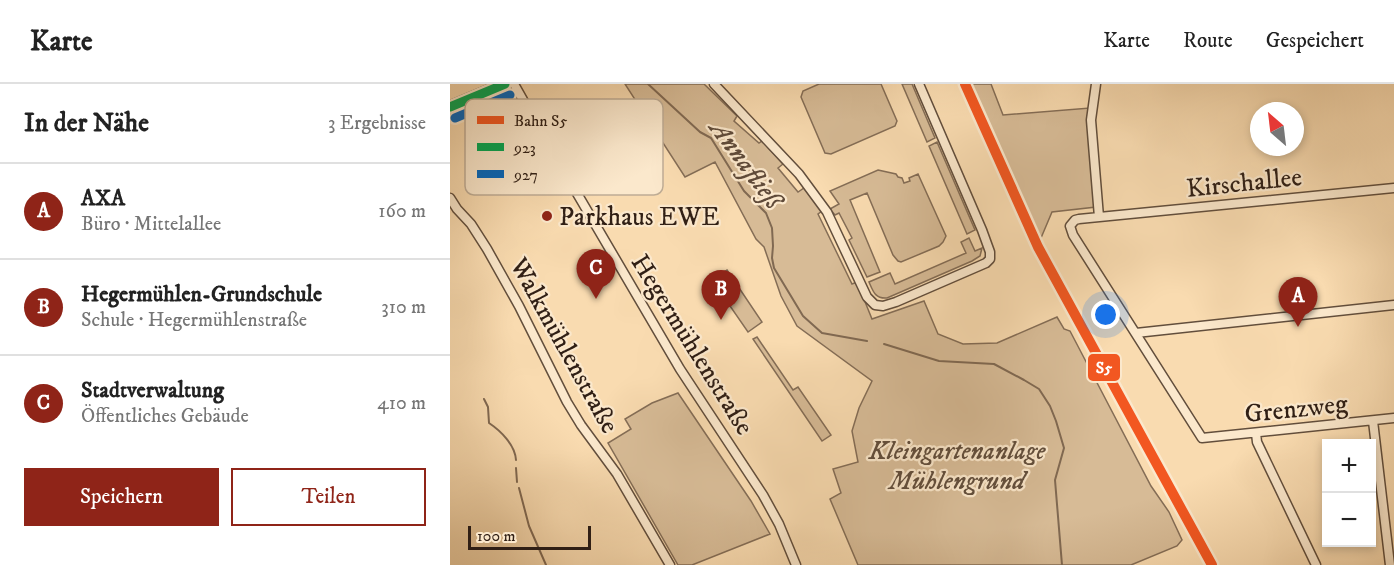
<!DOCTYPE html>
<html lang="de">
<meta charset="utf-8">
<style>
:root{--surface:#fff;--page:#f6f6f6;--text:#222;--muted:#767676;--line:#e0e0e0;--accent:#8f2418}
body{margin:0;font-family:"IM FELL DW Pica",serif;background:var(--page);color:var(--text)}
.controls{position:absolute;right:18px;bottom:18px;display:grid;overflow:hidden;border-radius:0px;box-shadow:0 3px 9px #0003}
.controls button{width:54px;height:54px;display:grid;place-items:center;padding:0;border:0;border-bottom:2px solid var(--line);background:var(--surface);color:var(--text);font:30px sans-serif}
.compass{position:absolute;left:800px;top:18px;width:54px;height:54px;border-radius:50%;background:var(--surface);box-shadow:0 3px 9px #0003;rotate:332deg}
.scale{position:absolute;left:18px;bottom:15px;width:123px;box-sizing:border-box;padding-left:6px;border:3px solid #301f15;border-top:0;font-size:16px;line-height:21px;white-space:nowrap;color:#301f15;-webkit-text-stroke:4px #fbe8cc;paint-order:stroke}
.you{position:absolute;left:656px;top:231px;width:21px;height:21px;margin:-15px;border:4px solid #fff;border-radius:50%;background:#1a73e8;box-shadow:0 0 0 9px #1a73e833}
.badge{display:grid;place-items:center;width:39px;height:39px;border-radius:50%;background:var(--accent);color:#fff;font-size:20px;font-weight:700}
.pin{position:absolute;translate:-50% -50px;filter:drop-shadow(0 2px 3px #0008)}
.pin::after{content:'';position:absolute;top:32px;width:21px;height:18px;background:inherit;clip-path:polygon(0 0,100% 0,50% 100%)}
.list{margin:0;padding:0;list-style:none}
h2{display:flex;justify-content:space-between;align-items:center;height:78px;margin:0;padding:0 24px;font-size:26px}
h2 small{font-size:20px;font-weight:400;color:var(--muted)}
.list li{display:grid;grid-template-columns:39px 1fr auto;gap:18px;align-items:center;box-sizing:border-box;height:96px;padding:0 24px;border-top:2px solid var(--line)}
.list b{display:block;font-size:22px;white-space:nowrap}
.list p{margin:0;font-size:20px;white-space:nowrap;color:var(--muted)}
.list em{font-size:20px;font-style:normal;color:var(--muted)}
.actions{display:flex;gap:12px;padding:18px 24px}
.actions a{flex:1;padding:14px 0;border:2px solid var(--accent);border-radius:0px;text-align:center;font-size:21px;color:var(--accent)}
.actions .main{background:var(--accent);color:#fff}
.map{position:relative;flex:none;width:944px;height:481px;overflow:hidden}
header{display:flex;align-items:center;gap:36px;box-sizing:border-box;height:84px;padding:0 30px;background:var(--surface);border-bottom:2px solid var(--line)}
header strong{font-size:28px}
nav{display:flex;gap:33px;margin-inline-start:auto;font-size:21px}
main{display:flex}
aside{flex:1;background:var(--surface)}
.map>svg:first-child{display:block}
.green{fill:#d7bb96;stroke:#846d56;stroke-width:1.5}
.lines{fill:none;stroke-linecap:round;stroke-linejoin:round}
.stream{stroke:#806952;stroke-width:2}
.minor-casing{stroke:#624e3c;stroke-width:11}
.tertiary-casing{stroke:#624e3c;stroke-width:14}
.minor{stroke:#fbe8cc;stroke-width:8}
.tertiary{stroke:#fbe8cc;stroke-width:10}
.bus-1-casing{stroke:#fbe8cc;stroke-width:14}
.bus-2-casing{stroke:#fbe8cc;stroke-width:14}
.bus-1{stroke:#00a651;stroke-width:9}
.bus-2{stroke:#0065bd;stroke-width:9}
.rail-1-casing{stroke:#fbe8cc;stroke-width:15}
.rail-1{stroke:#f25721;stroke-width:10}
.poi-dot{fill:#8f2418;stroke:#fbe8cc;stroke-width:2}
.labels{text-anchor:middle;stroke-width:4.5;stroke-linejoin:round;paint-order:stroke}
.street-label{font-size:26px;fill:#301f15;stroke:#fbe8cc}
.poi-label{font-size:26px;fill:#301f15;stroke:#fbe8cc;text-anchor:start}
.park-label{font-size:26px;font-style:italic;fill:#624e3c;stroke:#fbe8cc}
.water-label{font-size:27px;font-style:italic;fill:#5f4a39;stroke:#fbe8cc}
.key{fill:#fbe8cc;stroke:#beac95;stroke-width:1.5}
.key-label{font-size:16px;fill:#301f15}
.line-badge{stroke:#fbe8cc;stroke-width:2}
.badge-label{font-size:16px;text-anchor:middle;font-weight:bold;fill:#fff}
</style>
<header>
<strong>Karte</strong>
<nav><a>Karte</a><a>Route</a><a>Gespeichert</a></nav>
</header>
<main>
<aside>
<h2>In der Nähe<small>3 Ergebnisse</small></h2>
<ul class="list">
<li><span class="badge">A</span><div><b>AXA</b><p>Büro · Mittelallee</p></div><em>160 m</em></li>
<li><span class="badge">B</span><div><b>Hegermühlen-Grundschule</b><p>Schule · Hegermühlenstraße</p></div><em>310 m</em></li>
<li><span class="badge">C</span><div><b>Stadtverwaltung</b><p>Öffentliches Gebäude</p></div><em>410 m</em></li>
</ul>
<div class="actions"><a class="main">Speichern</a><a>Teilen</a></div>
</aside>
<div class="map">
<svg width="944" height="481" viewBox="0 0 944 481">
<rect width="100%" height="100%" fill="#f9dbb0"/>
<filter id="stains"><feTurbulence type="fractalNoise" baseFrequency=".00333" numOctaves="4"/><feColorMatrix values="0 0 0 0 .2 0 0 0 0 .09 0 0 0 0 .02 0 0 0 .5 -.17"/></filter>
<radialGradient id="worn" r=".72"><stop offset=".6" stop-color="#630" stop-opacity="0"/><stop offset="1" stop-color="#630" stop-opacity=".3"/></radialGradient>
<path class="green" d="M175 0H254L287 32 284 37 309 59 312 57 333 80 328 84 348 108 354 104 372 127 368 130 402 200 407 198 422 235 474 217 488 250 513 260 547 259 607 233 614 245 620 247 701 402 719 428 732 456 727 462 681 481H408L380 415 391 409 383 385 408 378 402 347 409 324 422 297 347 242 331 212 314 163 306 155 265 78 235 93Z
M369 0H431L447 37 445 42 381 70 375 69 351 13 353 7Z
M452 0H462L485 54 477 58Z
M522 0H541L553 31 640 24 646 123 602 128 591 154 537 36Z
M487 58 525 146 517 150 479 62Z
M428 86 446 90 448 93 452 94 454 99 460 97 459 94 468 90 496 152 493 158 489 162 451 178 448 177 443 171 417 109 400 116 430 188 417 193 399 156 402 154 389 129 385 131 380 125 389 120 380 107Z
M519 154 525 167 532 164 530 172 522 177 437 214C425 215 423 207 419 198L440 189 445 200 516 169 511 158Z
M277 186 312 238 298 248 262 196Z
M307 253 343 306 348 303 381 351 372 357 303 255Z
M228 309 301 417 320 450 242 481H228L158 359 181 345 175 335 202 319Z"/>
<g class="lines">
<path class="stream" d="M198 0 250 48 261 54 294 107 316 129 322 144 323 162 322 174 324 184 353 232 372 249 417 257
M434 260 489 277 544 280 574 296 589 305 600 322 606 337 614 364 605 396 612 481
M34 315 38 323 39 339C51 347 65 361 66 376
M66 384 67 398
M69 404 79 442 96 481"/>
<defs>
<path id="minor" d="M64 0 94 53 230 285 313 411 329 440 346 481
M264 0 349 90 377 128 417 213 425 221 433 222 446 218 536 179 540 175V168L532 146 469 0
M646 0 641 36 649 133
M944 104 629 135 625 136 620 142 623 151 752 354 944 334
M0 114 7 125 21 140 37 165 69 222 117 318 131 341 167 390 220 481
M686 249 944 221
M923 337 940 481
M806 349 807 358 866 481"/>
<path id="tertiary" d="M0 23 55 0"/>
</defs>
<use href="#minor" class="minor-casing"/>
<use href="#tertiary" class="tertiary-casing"/>
<use href="#minor" class="minor"/>
<use href="#tertiary" class="tertiary"/>
<defs>
<path id="bus-1" d="M0 23 55 0"/>
<path id="bus-2" d="M5 34 60 11"/>
</defs>
<use href="#bus-1" class="bus-1-casing"/>
<use href="#bus-2" class="bus-2-casing"/>
<use href="#bus-1" class="bus-1"/>
<use href="#bus-2" class="bus-2"/>
<defs>
<path id="rail-1" d="M515 0 588 163 762 481"/>
</defs>
<use href="#rail-1" class="rail-1-casing"/>
<use href="#rail-1" class="rail-1"/>
</g>
<circle class="poi-dot" cx="97" cy="132" r="6"/>
<g class="labels">
<g class="street-label">
<text transform="translate(794 98) rotate(-6)" y="9">Kirschallee</text>
<text transform="translate(243 260) rotate(58)" y="9">Hegermühlenstraße</text>
<text transform="translate(115 261) rotate(61)" y="9">Walkmühlenstraße</text>
<text transform="translate(846 324) rotate(-6)" y="9">Grenzweg</text>
</g>
<g class="poi-label">
<text x="109" y="141">Parkhaus EWE</text>
</g>
<g class="park-label">
<text x="507" y="375">Kleingartenanlage<tspan x="507" dy="30">Mühlengrund</tspan></text>
</g>
<g class="water-label">
<text transform="translate(297 80) rotate(53)" y="9">Annafließ</text>
</g>
</g>
<rect x="15" y="15" width="198" height="96" rx="9" class="key"/>
<rect x="27" y="32" width="27" height="8" fill="#f25721"/>
<rect x="27" y="59" width="27" height="8" fill="#00a651"/>
<rect x="27" y="86" width="27" height="8" fill="#0065bd"/>
<g class="key-label">
<text x="64" y="42">Bahn S5</text>
<text x="64" y="69">923</text>
<text x="64" y="96">927</text>
</g>
<rect class="line-badge" x="637" y="269" width="34" height="29" rx="6" fill="#f25721"/>
<g class="badge-label">
<text x="654" y="289">S5</text>
</g>
<rect width="100%" height="100%" filter="url(#stains)"/>
<rect width="100%" height="100%" fill="url(#worn)"/>
</svg>
<div class="controls">
<button>+</button>
<button>−</button>
</div>
<svg class="compass" viewBox="-18 -18 36 36"><path d="M0-13l5 13h-10z" fill="#e53935"/><path d="M0 13l5-13h-10z" fill="#767676"/></svg>
<div class="scale">100 m</div>
<div class="you"></div>
<div class="pin badge" style="left:848px;top:243px">A</div>
<div class="pin badge" style="left:271px;top:236px">B</div>
<div class="pin badge" style="left:146px;top:215px">C</div>
</div>
</main>
